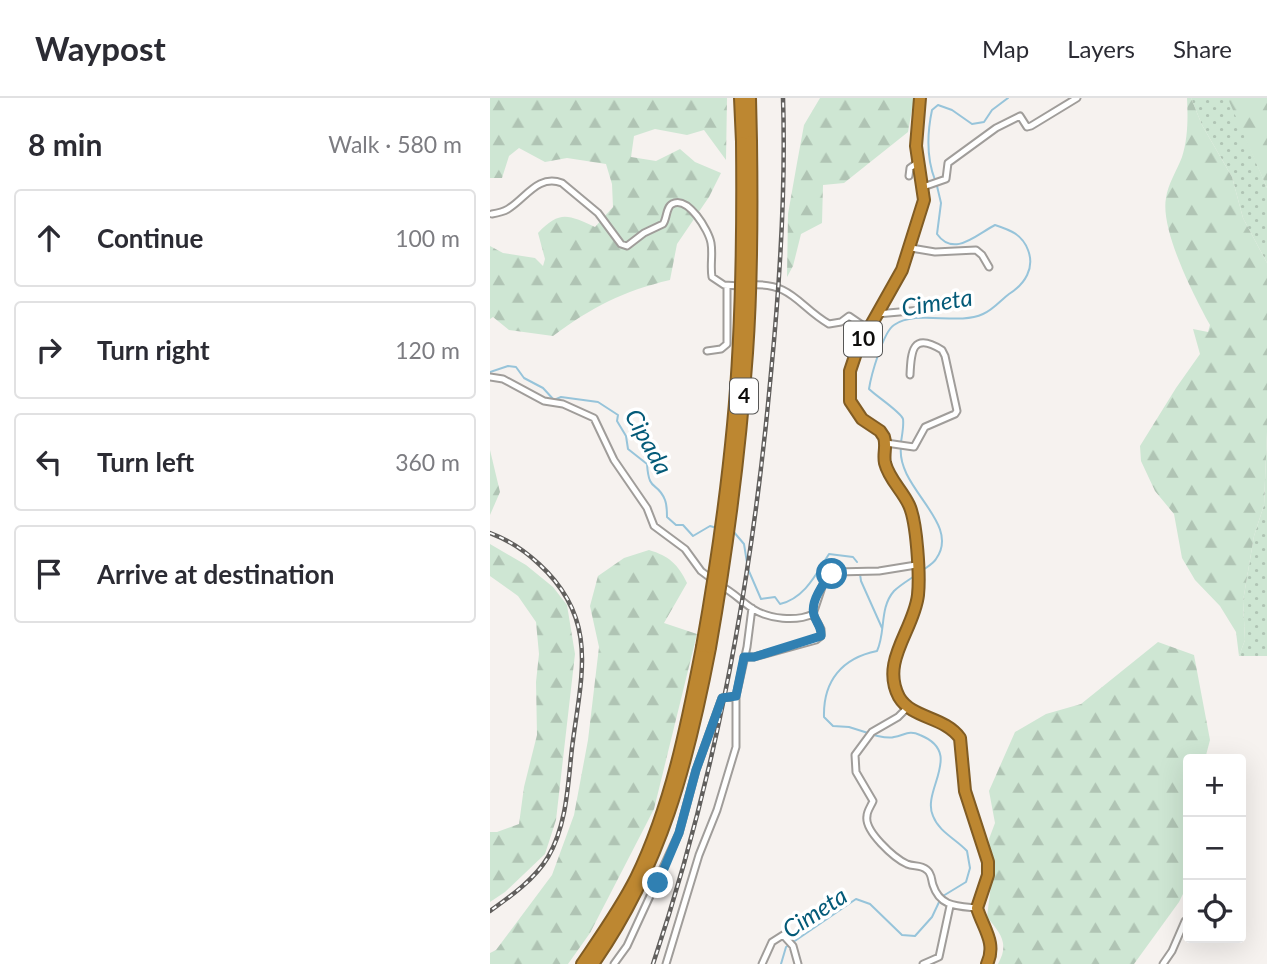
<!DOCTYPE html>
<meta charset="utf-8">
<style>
:root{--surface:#fff;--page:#f2f2f3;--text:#2b2b33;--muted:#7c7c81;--line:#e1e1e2}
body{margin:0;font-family:Lato,sans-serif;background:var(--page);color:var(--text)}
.controls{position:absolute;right:21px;bottom:21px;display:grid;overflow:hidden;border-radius:7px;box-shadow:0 7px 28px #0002}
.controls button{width:63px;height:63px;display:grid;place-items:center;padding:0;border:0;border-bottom:2px solid var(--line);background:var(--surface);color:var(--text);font:35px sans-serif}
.stop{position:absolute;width:21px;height:21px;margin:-16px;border:5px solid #3080b2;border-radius:50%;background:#fff}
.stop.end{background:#3080b2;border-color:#fff;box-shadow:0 2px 7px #0008}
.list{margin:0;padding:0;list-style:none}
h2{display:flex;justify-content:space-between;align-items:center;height:91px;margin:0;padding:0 28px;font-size:30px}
h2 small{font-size:23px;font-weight:400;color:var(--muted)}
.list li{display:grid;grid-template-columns:46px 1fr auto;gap:21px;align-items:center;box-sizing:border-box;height:98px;margin:0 14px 14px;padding:0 14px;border:2px solid var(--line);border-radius:7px}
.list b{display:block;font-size:26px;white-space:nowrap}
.list em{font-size:23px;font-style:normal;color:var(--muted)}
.icon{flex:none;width:38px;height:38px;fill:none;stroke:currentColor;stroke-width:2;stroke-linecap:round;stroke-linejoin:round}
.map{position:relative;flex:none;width:777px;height:866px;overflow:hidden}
header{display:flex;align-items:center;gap:42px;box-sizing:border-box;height:98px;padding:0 35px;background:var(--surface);border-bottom:2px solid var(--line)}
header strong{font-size:33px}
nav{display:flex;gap:38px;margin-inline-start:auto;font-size:24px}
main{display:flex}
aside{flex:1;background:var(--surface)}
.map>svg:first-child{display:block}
.green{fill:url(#green-dots)}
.forest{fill:url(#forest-firs)}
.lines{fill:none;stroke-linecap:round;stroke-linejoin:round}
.stream{stroke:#97c4da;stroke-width:2}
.street-casing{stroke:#a09d9a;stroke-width:9}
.highway-casing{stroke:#805c24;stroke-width:14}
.street{stroke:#fff;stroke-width:5}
.highway{stroke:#bd8731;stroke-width:10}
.rail-casing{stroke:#615f5d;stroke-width:4.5}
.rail{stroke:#fff;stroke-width:2;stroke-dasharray:5;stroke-linecap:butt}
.highway-bridge-casing{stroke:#805c24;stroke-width:14;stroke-linecap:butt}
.highway-bridge{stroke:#bd8731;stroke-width:10}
.route{stroke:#3080b2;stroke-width:9}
.labels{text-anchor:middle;stroke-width:7;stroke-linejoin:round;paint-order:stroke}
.shield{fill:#fff;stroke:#565655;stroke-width:2}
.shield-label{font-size:21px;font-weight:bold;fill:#0e0d0c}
.water-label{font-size:24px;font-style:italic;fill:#035a78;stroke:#fff}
</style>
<header>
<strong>Waypost</strong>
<nav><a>Map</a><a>Layers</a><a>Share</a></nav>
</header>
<main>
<aside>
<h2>8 min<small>Walk · 580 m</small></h2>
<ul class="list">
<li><svg class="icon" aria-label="ahead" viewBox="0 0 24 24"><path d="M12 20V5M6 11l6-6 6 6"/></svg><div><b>Continue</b></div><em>100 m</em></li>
<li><svg class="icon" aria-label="right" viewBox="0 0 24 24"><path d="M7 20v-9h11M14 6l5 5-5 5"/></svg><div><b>Turn right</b></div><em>120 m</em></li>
<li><svg class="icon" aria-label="left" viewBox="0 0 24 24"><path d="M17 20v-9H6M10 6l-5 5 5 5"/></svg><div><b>Turn left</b></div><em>360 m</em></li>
<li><svg class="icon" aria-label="arrive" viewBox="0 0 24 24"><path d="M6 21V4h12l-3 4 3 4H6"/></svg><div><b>Arrive at destination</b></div></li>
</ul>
</aside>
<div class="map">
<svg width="777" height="866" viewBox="0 0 777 866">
<defs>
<pattern id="green-dots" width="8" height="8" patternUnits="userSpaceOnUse" patternTransform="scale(1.75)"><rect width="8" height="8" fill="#cee6d3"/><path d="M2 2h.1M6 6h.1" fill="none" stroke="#b0c4b4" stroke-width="1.8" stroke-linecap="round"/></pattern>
<pattern id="forest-firs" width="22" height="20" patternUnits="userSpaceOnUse" patternTransform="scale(1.75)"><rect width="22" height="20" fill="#cee6d3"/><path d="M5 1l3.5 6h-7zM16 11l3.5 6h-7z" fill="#b0c4b4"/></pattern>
</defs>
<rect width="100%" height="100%" fill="#f6f2ef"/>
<path class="green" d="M701 0H739L777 90V165L753 120 742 79 712 27Z
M777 334V558H749L755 542 753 503 764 438 774 407Z"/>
<path class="forest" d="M0 0H237L236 62 214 32 197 37 165 31 144 38 141 59 166 63 190 51 205 64 231 75 219 99 187 146 180 182C133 193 102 209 63 238L19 232 3 219 0 221V148L13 155 45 160 53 168 55 161 48 135C70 112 78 117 105 129L123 109 122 86 116 66 77 60 55 64 29 50 19 58 12 80H0Z
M330 0H424L418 34 354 85 333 87 332 125 311 136 303 168 297 179 298 116 307 65 314 27Z
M697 0H701L712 27 742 79 753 120 777 165V334L774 407 764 438 753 503 755 542 749 558 746 534 730 508 705 482 692 460 684 416 665 393 651 363 650 348 686 290 710 256 703 231 718 234 720 227C704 198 670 132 676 100 678 86 687 72 692 59 698 41 698 19 697 0Z
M739 0H777V90L739 3Z
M0 352 10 394 0 417Z
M0 446 36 467 63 489 77 507 85 556 66 722 55 756 15 794 0 804V734H7L29 726 34 689 47 637 46 584 49 556 46 524 28 498 0 478Z
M159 452C179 458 188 466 197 485L174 525 207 536 164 711 100 835 78 866H0V855L6 852 62 777 84 717 98 642 109 549 100 508 108 478 134 460Z
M668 544 704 557 720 642 715 661H698V786L689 804 644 866H508C520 845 510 835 497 819L502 779 499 741 505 725 499 693 525 634 556 616 591 606Z"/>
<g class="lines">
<path class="stream" d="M445 82C436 59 437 36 442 12L448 7 462 12 482 26 494 24 502 12 518 0
M0 274 18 268 26 269 34 280 53 290 64 302 71 299 108 304 128 317 127 323 136 338 138 351 157 366C159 396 167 382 175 402 177 407 177 414 177 419L186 427H193L203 438 220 428 227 430
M411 344C412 337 414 328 413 321 411 314 386 298 379 291 381 278 393 234 404 227 427 211 467 228 493 216 503 212 511 202 519 196 535 186 545 170 538 152 532 136 520 132 505 127 487 136 464 160 447 136L451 105 447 88
M411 349C406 390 472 425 446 461 444 465 437 469 433 472
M243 433 254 446 258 471 271 501 285 499 290 506C315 500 326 476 339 456L363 459 367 464
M370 476 371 483 392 530
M378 635 359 629 343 628 334 619C333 583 352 560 387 553 396 534 389 510 404 493 409 488 417 483 423 479
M383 637C389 638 398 641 404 639 415 637 419 632 430 637 475 655 431 692 443 718 449 734 466 741 477 753L480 770 476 784 453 798
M291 866 296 849 366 801 380 806 412 837 425 838 442 819 450 802"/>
<defs>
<path id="street" d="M419 78 420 70 427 65
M433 89 456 81 458 65 506 30 530 18 537 29 541 28 587 0
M2 116C8 115 13 114 18 111 36 100 48 76 72 85L108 115 131 146 137 148 154 135 173 126C177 121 176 109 182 106 198 97 219 133 221 145 223 156 220 168 222 179L234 187 250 188
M421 150 445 154 486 152 492 157 499 169
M260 187C302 184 308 208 339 226L351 224 359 218 378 231
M387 216 443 211
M217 253 231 251 237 246V188
M0 279 13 281 54 303 73 306 104 320 124 362 157 410 164 428 195 451 211 473 223 482
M396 345 424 349 435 329 465 316 467 313 455 258 452 252C422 233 421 254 420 277
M231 488C243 494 252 504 263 511 279 521 306 524 323 516L333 486 345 474 389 473 426 467
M254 559H264L326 542 331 538V531L323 516
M418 609 408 619 382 634 365 657 366 674 383 703C381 708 377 713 377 718 374 733 404 760 417 766 424 769 430 766 437 772 442 776 441 781 443 787 450 809 467 808 487 810
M124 866 137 848 189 735 206 672 232 600 246 598
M176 866 209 757 227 712 246 649V598L257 549 262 510
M272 866 282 844 293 837 303 848 308 866
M433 866 449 859 460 808
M673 866 682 853 695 823"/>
<path id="highway" d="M250 0 252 44
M260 0 261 43
M430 0 426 48 434 102 412 172 367 252 360 273V303L372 321 390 333 394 339C397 348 393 356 395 365 399 381 412 392 419 407 427 424 430 478 428 497 424 532 390 563 409 599 422 621 454 618 470 640L475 693 498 764V777L487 810C493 830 507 845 497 866
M92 866C111 838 131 810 146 780 181 708 197 627 212 549
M103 866C171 769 198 665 220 550"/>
</defs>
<use href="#street" class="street-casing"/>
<use href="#highway" class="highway-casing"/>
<use href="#street" class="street"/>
<use href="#highway" class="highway"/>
<defs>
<path id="rail" d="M0 435C19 442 35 453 49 466 110 522 91 578 82 650 78 685 77 727 58 759 45 781 21 798 0 813
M163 866C227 676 263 475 281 275 290 183 296 92 293 0"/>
</defs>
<use href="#rail" class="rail-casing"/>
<use href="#rail" class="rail"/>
<defs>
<path id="highway-bridge" d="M212 549C225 476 236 401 243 327 252 233 253 139 252 44
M220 550C237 453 250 354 257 255 262 185 262 114 261 43"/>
</defs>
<use href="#highway-bridge" class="highway-bridge-casing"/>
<use href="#highway-bridge" class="highway-bridge"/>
</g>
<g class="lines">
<path class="route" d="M168 785 189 735 206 672 232 600 246 598 254 559H264L331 538C332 529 326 525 324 517 320 504 333 485 342 476"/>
</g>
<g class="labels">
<g class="shield">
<rect x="354" y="223.5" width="38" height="35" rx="5"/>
<rect x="240" y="280.5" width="28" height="35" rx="5"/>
</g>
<g class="shield-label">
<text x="373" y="248">10</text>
<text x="254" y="305">4</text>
</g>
<g class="water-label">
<text transform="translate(447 205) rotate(-9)" y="8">Cimeta</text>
<text transform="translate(158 344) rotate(61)" y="8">Cipada</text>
<text transform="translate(325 815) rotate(-33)" y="8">Cimeta</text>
</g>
</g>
</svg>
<div class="controls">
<button>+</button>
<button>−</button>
<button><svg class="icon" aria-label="locate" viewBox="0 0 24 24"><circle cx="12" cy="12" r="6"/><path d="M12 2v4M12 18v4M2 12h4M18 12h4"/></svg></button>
</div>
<div class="stop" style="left:342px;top:476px"></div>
<div class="stop end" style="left:168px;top:785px"></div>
</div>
</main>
